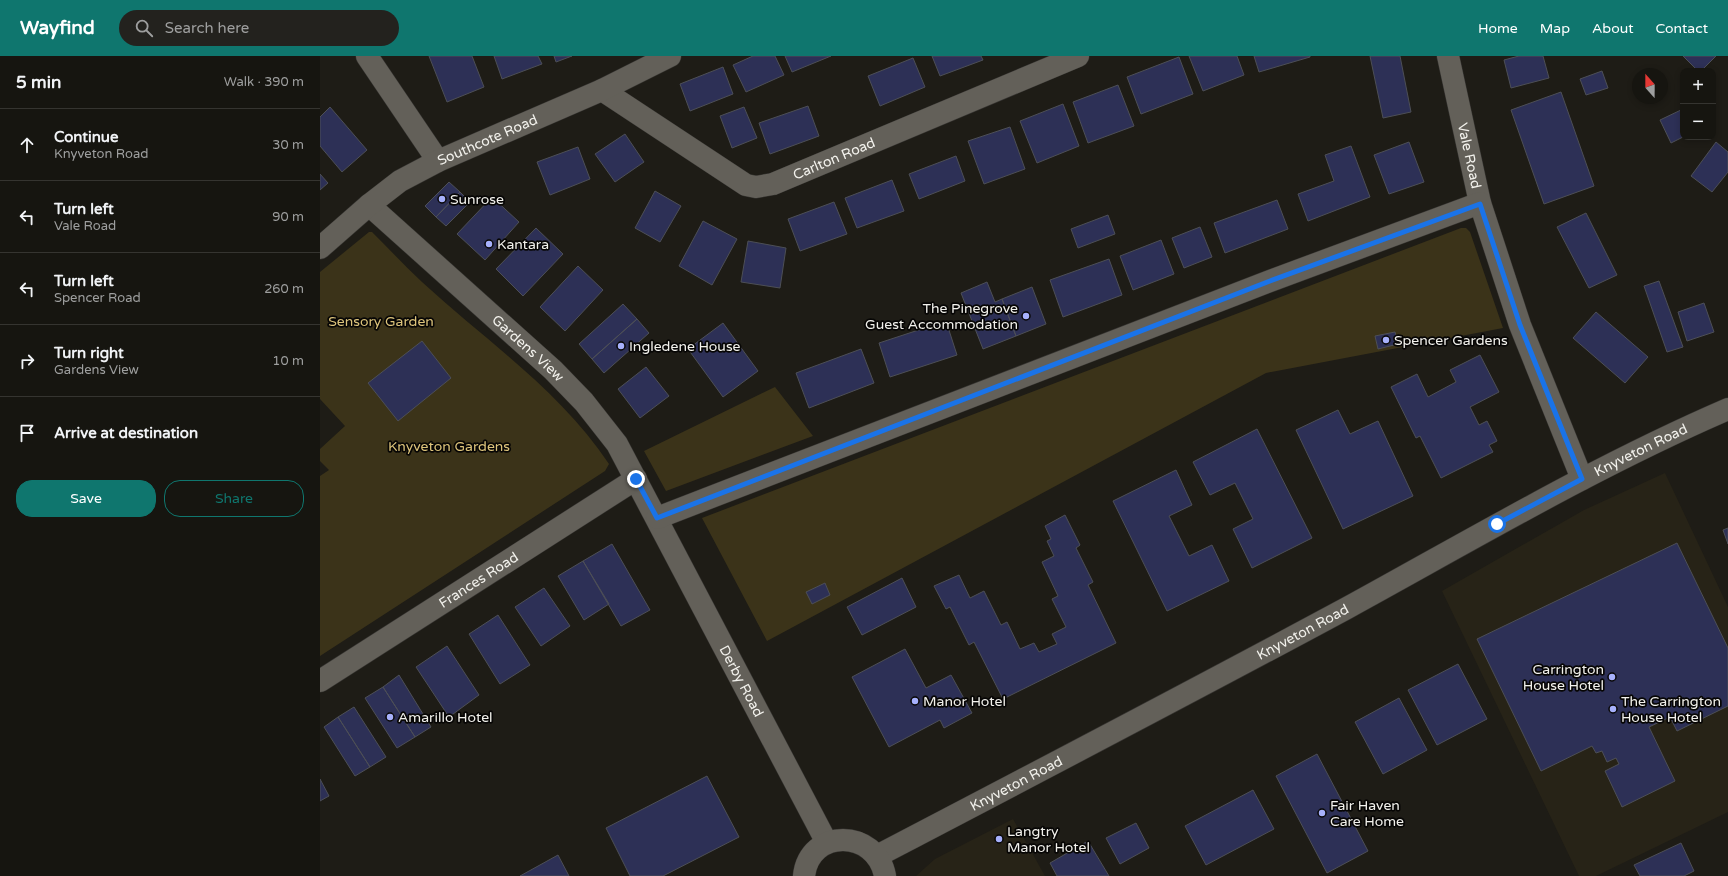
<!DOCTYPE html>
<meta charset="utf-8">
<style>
:root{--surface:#161510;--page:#23221e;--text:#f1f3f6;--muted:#9e9f9f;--line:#353430;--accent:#0f766e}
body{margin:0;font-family:"Varela Round",sans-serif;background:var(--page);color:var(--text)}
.controls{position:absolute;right:12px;top:12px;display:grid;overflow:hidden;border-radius:8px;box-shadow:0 2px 6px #0003}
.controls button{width:36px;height:36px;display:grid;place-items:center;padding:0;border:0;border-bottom:1px solid var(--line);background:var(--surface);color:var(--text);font:20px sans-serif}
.compass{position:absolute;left:1312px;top:12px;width:36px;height:36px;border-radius:50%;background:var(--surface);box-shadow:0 2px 6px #0003;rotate:339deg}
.stop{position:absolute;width:12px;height:12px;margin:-9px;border:3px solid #1a73e8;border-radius:50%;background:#fff}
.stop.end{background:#1a73e8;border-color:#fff;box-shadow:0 1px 4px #0008}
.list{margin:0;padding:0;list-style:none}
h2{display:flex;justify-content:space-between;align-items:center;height:52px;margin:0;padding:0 16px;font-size:17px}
h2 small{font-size:13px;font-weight:400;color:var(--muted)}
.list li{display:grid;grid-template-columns:26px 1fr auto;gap:12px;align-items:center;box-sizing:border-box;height:72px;padding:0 16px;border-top:1px solid var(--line)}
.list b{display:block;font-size:15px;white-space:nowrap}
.list p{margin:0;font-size:13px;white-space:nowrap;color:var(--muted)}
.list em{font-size:13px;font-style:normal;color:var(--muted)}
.actions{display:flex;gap:8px;padding:12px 16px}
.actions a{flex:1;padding:9px 0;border:1px solid var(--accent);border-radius:16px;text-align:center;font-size:14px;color:var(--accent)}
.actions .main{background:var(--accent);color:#fff}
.icon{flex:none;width:22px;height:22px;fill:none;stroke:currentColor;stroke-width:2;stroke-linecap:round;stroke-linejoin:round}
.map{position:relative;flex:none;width:1408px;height:820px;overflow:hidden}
header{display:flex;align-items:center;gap:24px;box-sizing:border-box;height:56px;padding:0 20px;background:var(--accent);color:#fff}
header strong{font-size:19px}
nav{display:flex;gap:22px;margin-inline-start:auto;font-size:14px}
.search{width:280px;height:36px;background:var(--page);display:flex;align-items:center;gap:10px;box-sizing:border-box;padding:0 14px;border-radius:22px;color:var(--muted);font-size:15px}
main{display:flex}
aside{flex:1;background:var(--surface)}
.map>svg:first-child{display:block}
.built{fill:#272317}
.green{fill:#3b3319}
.building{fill:#2d3056;stroke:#4d4f56}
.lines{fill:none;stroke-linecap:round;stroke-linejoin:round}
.minor-casing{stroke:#373532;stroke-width:23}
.minor{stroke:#636059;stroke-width:22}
.route{stroke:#1a73e8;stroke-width:5}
.poi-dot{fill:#a7b1fc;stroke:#070605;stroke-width:1.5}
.labels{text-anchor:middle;stroke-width:3.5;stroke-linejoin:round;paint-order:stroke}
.street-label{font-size:14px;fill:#f3f2ed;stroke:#070605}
.poi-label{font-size:14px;fill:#f3f2ed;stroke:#070605;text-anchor:start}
.park-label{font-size:14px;fill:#ddc47b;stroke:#070605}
</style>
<header>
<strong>Wayfind</strong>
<div class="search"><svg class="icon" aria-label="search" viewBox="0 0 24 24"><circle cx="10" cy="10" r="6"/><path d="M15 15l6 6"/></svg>Search here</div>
<nav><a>Home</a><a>Map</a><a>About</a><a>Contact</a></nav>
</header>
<main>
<aside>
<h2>5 min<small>Walk · 390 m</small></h2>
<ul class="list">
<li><svg class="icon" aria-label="ahead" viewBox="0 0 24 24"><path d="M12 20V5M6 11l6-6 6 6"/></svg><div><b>Continue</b><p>Knyveton Road</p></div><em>30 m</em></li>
<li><svg class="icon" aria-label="left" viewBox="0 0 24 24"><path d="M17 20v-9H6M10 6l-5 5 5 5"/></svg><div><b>Turn left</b><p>Vale Road</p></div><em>90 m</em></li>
<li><svg class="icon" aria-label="left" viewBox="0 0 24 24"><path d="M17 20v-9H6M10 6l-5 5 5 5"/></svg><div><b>Turn left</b><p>Spencer Road</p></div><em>260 m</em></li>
<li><svg class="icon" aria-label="right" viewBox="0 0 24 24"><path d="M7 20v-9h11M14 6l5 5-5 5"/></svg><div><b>Turn right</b><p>Gardens View</p></div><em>10 m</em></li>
<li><svg class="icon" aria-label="arrive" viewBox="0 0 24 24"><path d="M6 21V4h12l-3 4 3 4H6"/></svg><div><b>Arrive at destination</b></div></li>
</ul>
<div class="actions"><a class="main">Save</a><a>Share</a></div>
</aside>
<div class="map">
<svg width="1408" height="820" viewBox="0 0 1408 820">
<rect width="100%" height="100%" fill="#1e1c16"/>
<path class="built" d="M1345 417 1408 551V756L1276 820H1259L1122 535 1264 454Z
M693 763 725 820H596L615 803Z"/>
<path class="green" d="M1141 172H1146L1150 176 1183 272 946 317 447 585 382 462Z
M49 176H52C69 193 85 210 102 226 166 285 240 334 289 408L285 415 0 600V420L9 414 0 405V393L25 370 0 343V216Z
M455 331 493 380 346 435 324 395Z"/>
<path class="building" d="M109 0H152L164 31 127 46Z
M174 0H218L222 8 182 23Z
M234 0H252L236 6Z
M433 0H455L464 19 426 36 413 9Z
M465 0H511L472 16Z
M612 0H661L663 4 620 20Z
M869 0H917L924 19 883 35Z
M934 0H990V1L939 16Z
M1050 0H1080L1091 56 1063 62Z
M1199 0H1223L1229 22 1191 32 1184 4Z
M1363 0H1396L1381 15H1378Z
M859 1 873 38 821 58 807 21Z
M593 2 605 31 560 50 548 20Z
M403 11 413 38 370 55 360 28Z
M1282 15 1288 32 1266 39 1260 23Z
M798 29 814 70 768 87 753 46Z
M1241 36 1274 130 1224 148 1191 54Z
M743 48 759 90 717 107 700 65Z
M488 50 499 80 450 98 439 67Z
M10 51 47 94 22 116 0 90V61Z
M424 51 437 82 412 92 400 60Z
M1363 53V81L1351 87 1340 64Z
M690 71 705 113 664 128 648 85Z
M305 78 324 106 295 126 275 98Z
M1089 86 1104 126 1069 138 1054 99Z
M1396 86 1408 96V116L1392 136 1371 120Z
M1031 90 1050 141 988 165 978 138 1014 125 1005 99Z
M258 91 270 123 230 139 217 106Z
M636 100 645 125 599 143 589 118Z
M0 118 8 127 0 134Z
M572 124 584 155 537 172 525 142Z
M129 126 140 136 116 161 105 150Z
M335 135 361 150 340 186 315 172Z
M140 136 150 146 126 170 116 161Z
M172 141 199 166 165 204 137 178Z
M957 144 968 173 905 197 894 167Z
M514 146 527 178 480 195 468 163Z
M1266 157 1297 219 1269 232 1237 171Z
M788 159 795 178 758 192 751 173Z
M383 165 417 183 392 229 359 210Z
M880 171 892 201 864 212 852 182Z
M216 172 243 198 203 240 176 213Z
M841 184 854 218 813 234 800 200Z
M428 185 466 192 460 232 421 226Z
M789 203 802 239 743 261 730 224Z
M258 210 283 234 245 275 220 251Z
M1339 225 1363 291 1347 296 1324 230Z
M667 226 675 246 682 243 696 280 663 293 641 237Z
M712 231 726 268 696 280 682 243Z
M1384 247 1394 276 1367 285 1358 256Z
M303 248 317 263 272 303 259 288Z
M1276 256 1328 301 1305 327 1253 282Z
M317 263 329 277 284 317 272 303Z
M626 265 637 299 570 321 559 287Z
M403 267 438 315 403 341 368 293Z
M1075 276 1078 288 1058 293 1055 280Z
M102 285 131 322 78 365 48 327Z
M541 293 554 327 489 352 476 317Z
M1160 299 1179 336 1150 351 1159 369 1167 365 1177 385 1169 389 1173 396 1121 422 1100 380 1096 382 1071 331 1097 318 1108 341 1136 326 1130 314Z
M326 311 349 340 320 362 298 333Z
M1018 354 1030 378 1058 365 1093 440 1023 473 976 374Z
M937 373 992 482 932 512 913 473 933 463 915 427 890 439 873 406Z
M856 414 872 449 849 460 869 500 892 489 909 525 847 555 793 445Z
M745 459 760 489 756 492 773 526 768 529 796 587 683 643 654 586 649 589 630 551 626 553 614 530 639 519 650 542 664 535 681 569 687 566 700 593 714 587 719 596 737 588 732 578 746 571 732 543 738 540 722 506 734 500 727 485 731 483 725 470Z
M1408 472V488L1403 474Z
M1357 487 1408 592V650L1357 675 1350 661 1329 671 1355 725 1302 751 1285 715 1299 708 1296 702 1287 706 1282 695 1276 697 1272 690 1221 715 1157 583Z
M292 488 330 554 301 570 263 505Z
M263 505 289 548 264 564 238 520Z
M582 522 596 551 542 579 527 551Z
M505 527 510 539 492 548 486 536Z
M224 532 250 570 221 590 195 551Z
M178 559 210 609 180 628 149 578Z
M127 590 159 639 129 661 96 611Z
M585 593 606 632 631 619 652 657 624 672 620 664 569 691 532 621Z
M1138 608 1167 663 1117 689 1088 634Z
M79 619 111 671 95 681 63 631Z
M63 631 95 681 77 692 45 642Z
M1079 642 1107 694 1063 718 1035 666Z
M34 651 66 701 50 711 18 661Z
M18 661 50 711 35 720 4 671Z
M997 698 1048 795 1007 817 956 720Z
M387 720 419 781 343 820H310L286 772Z
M0 723 9 740 0 745Z
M933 734 954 773 886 809 865 770Z
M816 767 829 792 800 808 786 782Z
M768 785 789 820H737L730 807Z
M1361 787 1374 815 1364 820H1320L1314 809Z
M238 799 249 820H200Z"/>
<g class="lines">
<defs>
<g id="minor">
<path d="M47 0 118 105"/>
<path id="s1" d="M1128 0 1160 147 1200 269 1262 423"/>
<path id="s2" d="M282 34 426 129 436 131 453 128 758 0"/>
<path id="s3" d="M49 149 233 314 264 346 297 388 507 787"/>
<path id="s4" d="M0 192 49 149 80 125 118 105 282 34 350 0"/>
<path d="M337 462 950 225 1160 147"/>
<path id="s5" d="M0 625 316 423"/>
<path id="s6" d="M557 800C714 718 871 636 1027 552 1153 483 1276 410 1408 353"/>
<path d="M484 820C489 772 556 772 565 820"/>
</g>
</defs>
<use href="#minor" class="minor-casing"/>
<use href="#minor" class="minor"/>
</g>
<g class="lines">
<path class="route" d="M316 423 337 462 950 225 1160 148 1200 269 1262 423 1177 468"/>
</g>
<g class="poi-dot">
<circle cx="122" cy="143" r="4"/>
<circle cx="169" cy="188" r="4"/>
<circle cx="706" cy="260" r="4"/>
<circle cx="1066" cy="284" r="4"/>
<circle cx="301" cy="290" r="4"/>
<circle cx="1292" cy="621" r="4"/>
<circle cx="595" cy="645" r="4"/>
<circle cx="1293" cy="653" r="4"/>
<circle cx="70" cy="661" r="4"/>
<circle cx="1002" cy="757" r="4"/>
<circle cx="679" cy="783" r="4"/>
</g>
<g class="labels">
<g class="street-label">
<text dy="5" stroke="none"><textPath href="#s4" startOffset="201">Southcote Road</textPath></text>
<text dy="5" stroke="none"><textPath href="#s1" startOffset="102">Vale Road</textPath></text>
<text dy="5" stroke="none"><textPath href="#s2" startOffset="266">Carlton Road</textPath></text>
<text dy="5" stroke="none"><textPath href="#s3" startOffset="214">Gardens View</textPath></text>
<text dy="5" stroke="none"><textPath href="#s6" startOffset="865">Knyveton Road</textPath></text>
<text dy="5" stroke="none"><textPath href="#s5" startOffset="188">Frances Road</textPath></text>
<text dy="5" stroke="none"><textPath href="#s6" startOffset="481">Knyveton Road</textPath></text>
<text dy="5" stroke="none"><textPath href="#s3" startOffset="613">Derby Road</textPath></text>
<text dy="5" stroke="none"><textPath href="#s6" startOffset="157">Knyveton Road</textPath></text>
</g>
<g class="poi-label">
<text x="130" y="148">Sunrose</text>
<text x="177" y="193">Kantara</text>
<text x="698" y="257" text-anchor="end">The Pinegrove<tspan x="698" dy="16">Guest Accommodation</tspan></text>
<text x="1074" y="289">Spencer Gardens</text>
<text x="309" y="295">Ingledene House</text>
<text x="1284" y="618" text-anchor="end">Carrington<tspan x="1284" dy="16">House Hotel</tspan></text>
<text x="603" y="650">Manor Hotel</text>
<text x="1301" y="650">The Carrington<tspan x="1301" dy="16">House Hotel</tspan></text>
<text x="78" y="666">Amarillo Hotel</text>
<text x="1010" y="754">Fair Haven<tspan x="1010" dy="16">Care Home</tspan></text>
<text x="687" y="780">Langtry<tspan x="687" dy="16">Manor Hotel</tspan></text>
</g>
<g class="park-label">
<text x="61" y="270">Sensory Garden</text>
<text x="129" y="395">Knyveton Gardens</text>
</g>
</g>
</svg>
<div class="controls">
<button>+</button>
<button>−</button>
</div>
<svg class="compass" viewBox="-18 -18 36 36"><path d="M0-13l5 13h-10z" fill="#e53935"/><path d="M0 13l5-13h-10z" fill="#9e9f9f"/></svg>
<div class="stop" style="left:1177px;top:468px"></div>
<div class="stop end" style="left:316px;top:423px"></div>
</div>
</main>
